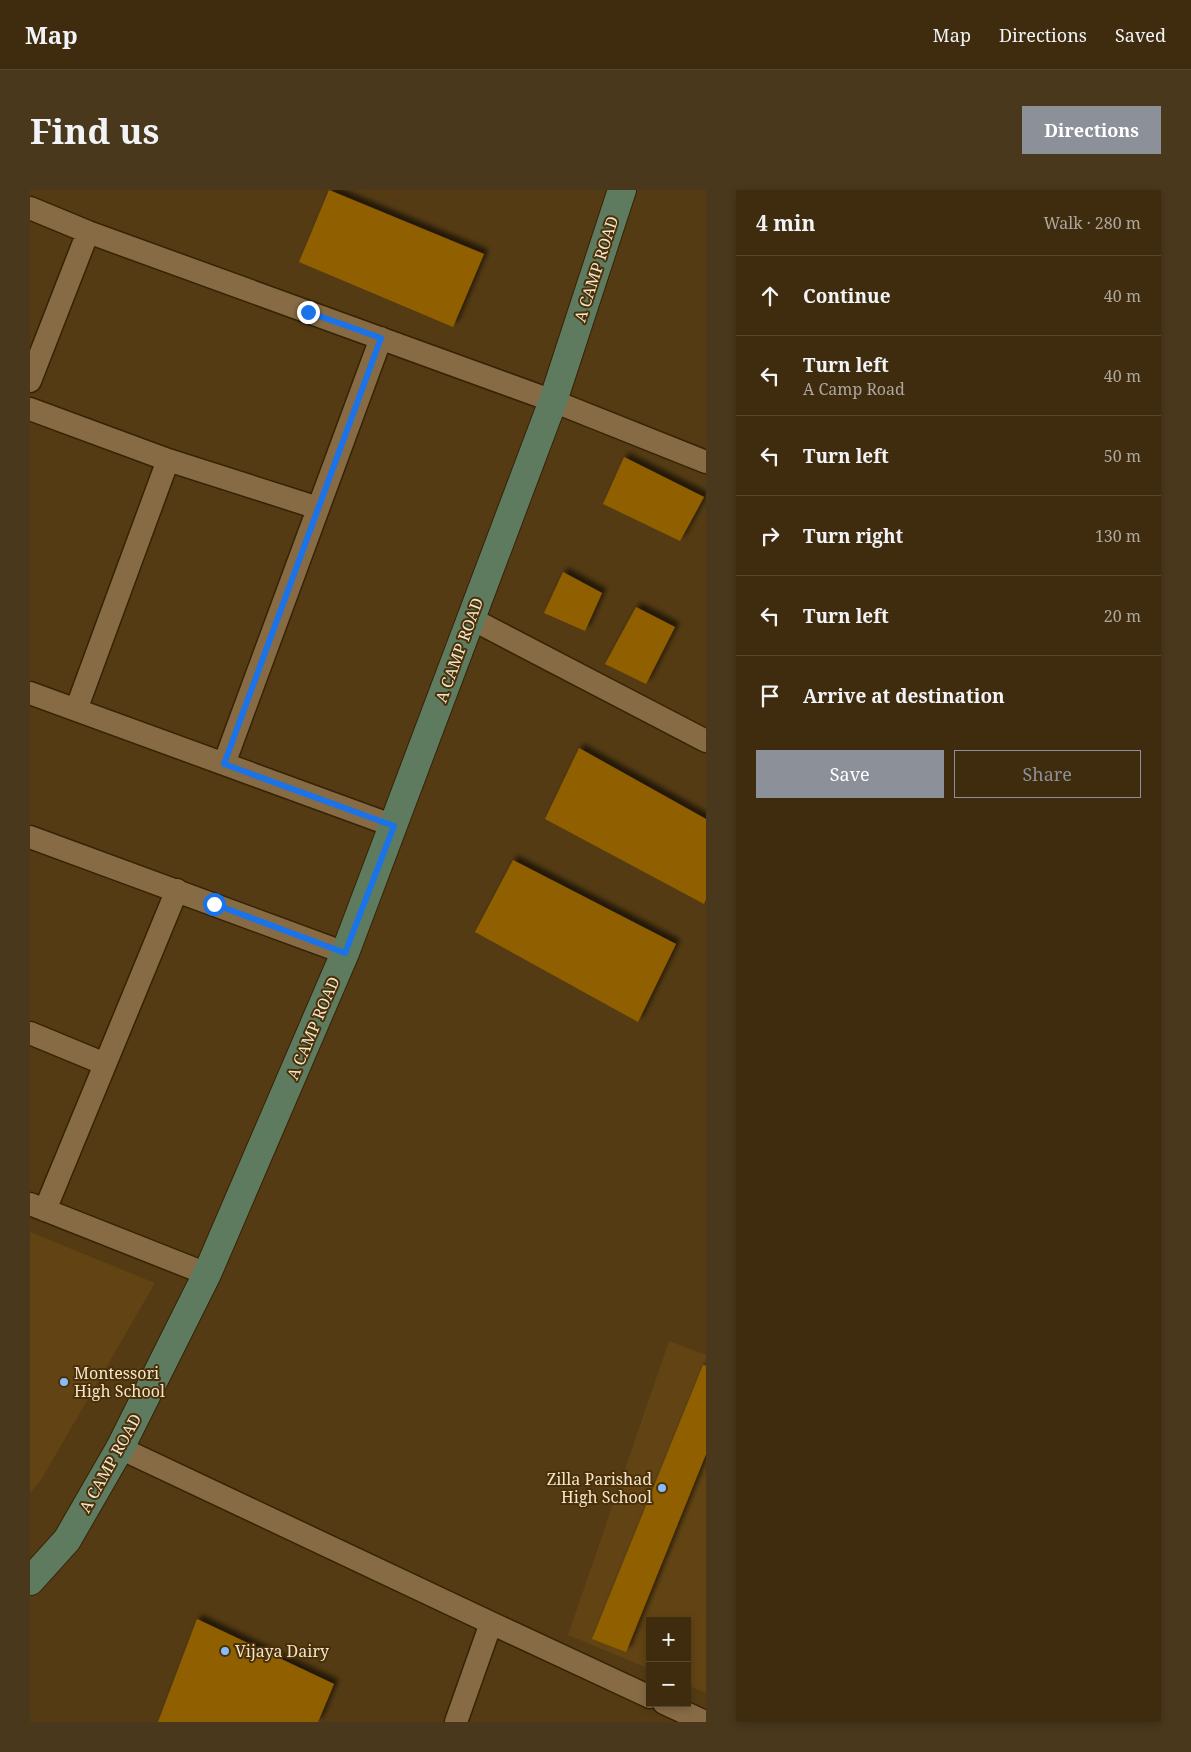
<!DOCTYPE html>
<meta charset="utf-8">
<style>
:root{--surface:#3f2c0e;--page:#4a381c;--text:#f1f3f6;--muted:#ada79e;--line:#58482e;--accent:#8c9099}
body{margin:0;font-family:"Noto Serif",serif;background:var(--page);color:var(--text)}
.controls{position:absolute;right:15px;bottom:15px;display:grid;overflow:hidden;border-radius:0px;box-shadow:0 2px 8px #0003}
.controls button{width:45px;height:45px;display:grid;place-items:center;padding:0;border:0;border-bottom:1px solid var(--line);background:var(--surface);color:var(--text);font:25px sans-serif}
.stop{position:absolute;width:15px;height:15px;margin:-11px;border:4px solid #1a73e8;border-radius:50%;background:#fff}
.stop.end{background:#1a73e8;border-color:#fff;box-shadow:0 1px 5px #0008}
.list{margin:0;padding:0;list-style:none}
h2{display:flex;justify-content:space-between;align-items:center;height:65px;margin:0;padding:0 20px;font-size:21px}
h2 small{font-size:16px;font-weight:400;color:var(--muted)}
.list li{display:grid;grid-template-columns:32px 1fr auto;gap:15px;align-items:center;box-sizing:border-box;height:80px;padding:0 20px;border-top:1px solid var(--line)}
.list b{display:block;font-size:19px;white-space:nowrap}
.list p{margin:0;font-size:16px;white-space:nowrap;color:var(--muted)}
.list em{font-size:16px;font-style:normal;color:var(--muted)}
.actions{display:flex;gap:10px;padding:15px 20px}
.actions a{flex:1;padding:11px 0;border:1px solid var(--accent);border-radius:0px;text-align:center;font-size:18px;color:var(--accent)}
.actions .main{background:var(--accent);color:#fff}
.icon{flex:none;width:28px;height:28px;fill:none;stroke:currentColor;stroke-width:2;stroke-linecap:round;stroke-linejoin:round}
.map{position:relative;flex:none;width:676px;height:1532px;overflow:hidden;border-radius:0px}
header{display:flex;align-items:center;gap:30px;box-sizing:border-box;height:70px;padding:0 25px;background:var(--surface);border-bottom:1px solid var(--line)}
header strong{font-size:24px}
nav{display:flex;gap:28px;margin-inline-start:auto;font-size:18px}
.intro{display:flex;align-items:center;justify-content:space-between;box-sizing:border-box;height:120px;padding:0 30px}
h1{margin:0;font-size:35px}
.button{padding:12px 22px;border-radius:0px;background:var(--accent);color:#fff;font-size:18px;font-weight:700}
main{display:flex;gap:30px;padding:0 30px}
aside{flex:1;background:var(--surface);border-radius:0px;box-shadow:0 2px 8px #0003}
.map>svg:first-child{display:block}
.built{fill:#624414}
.building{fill:#8f5f00;filter:url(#shadow)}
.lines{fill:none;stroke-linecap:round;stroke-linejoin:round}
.street-casing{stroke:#362305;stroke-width:25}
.secondary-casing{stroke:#362305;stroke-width:30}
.street{stroke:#876b45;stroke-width:22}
.secondary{stroke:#5e7b60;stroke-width:28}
.route{stroke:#1a73e8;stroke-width:6}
.poi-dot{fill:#87bbfb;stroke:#493006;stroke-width:2}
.labels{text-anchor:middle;stroke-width:4;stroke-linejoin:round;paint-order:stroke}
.street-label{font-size:16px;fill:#f4e5d0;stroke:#493006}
.poi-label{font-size:16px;fill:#f4e5d0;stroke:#493006;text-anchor:start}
</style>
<header>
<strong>Map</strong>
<nav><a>Map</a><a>Directions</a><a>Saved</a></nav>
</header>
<div class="intro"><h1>Find us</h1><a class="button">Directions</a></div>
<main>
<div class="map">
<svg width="676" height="1532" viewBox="0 0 676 1532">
<defs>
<filter id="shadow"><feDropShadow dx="4.5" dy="-4.5" stdDeviation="2.5" flood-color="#0009"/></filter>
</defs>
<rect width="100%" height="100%" fill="#543b13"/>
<path class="built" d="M0 1042 125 1093 11 1290 0 1303Z
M639 1151 676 1165V1503L657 1495V1431H620V1479L538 1445Z"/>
<path class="building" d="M299 0 454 64 423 137 269 72Z
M594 267 674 307 650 351 573 314Z
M533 382 572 403 555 441 514 423Z
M606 417 645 437 616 494 575 474Z
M549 558 676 629V709L674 714 515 629Z
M483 670 646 754 608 832 445 742Z
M673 1175 676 1176V1264L596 1462 562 1449Z
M167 1429 304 1494 288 1532H128Z"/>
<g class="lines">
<defs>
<path id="street" d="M0 18 58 42 523 211 676 272
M0 191 58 42
M0 219 138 270 288 318
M440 428 676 551
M0 503 364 636
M46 520 138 270
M194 574 351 148
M0 647 315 763
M0 843 75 874
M0 1014 177 1084
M15 1020 147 700
M90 1258 461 1433 620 1507
M634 1513 675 1532
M426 1532 461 1433"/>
<path id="secondary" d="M0 1391 37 1350 90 1258 177 1084 315 763 523 211 592 0"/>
</defs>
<use href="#street" class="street-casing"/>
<use href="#secondary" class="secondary-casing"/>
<use href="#street" class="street"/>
<use href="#secondary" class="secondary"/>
</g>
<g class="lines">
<path class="route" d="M184 714 315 763 364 636 194 574 351 148 278 122"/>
</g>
<g class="poi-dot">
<circle cx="34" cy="1192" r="5"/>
<circle cx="632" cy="1298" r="5"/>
<circle cx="195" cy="1461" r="5"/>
</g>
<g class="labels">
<g class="street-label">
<text transform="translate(566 79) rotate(-72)" y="6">A CAMP ROAD</text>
<text transform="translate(429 460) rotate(-70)" y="6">A CAMP ROAD</text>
<text transform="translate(283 838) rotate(-67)" y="6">A CAMP ROAD</text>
<text transform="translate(80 1273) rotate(-61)" y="6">A CAMP ROAD</text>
</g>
<g class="poi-label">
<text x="44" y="1189">Montessori<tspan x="44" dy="18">High School</tspan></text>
<text x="622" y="1295" text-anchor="end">Zilla Parishad<tspan x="622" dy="18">High School</tspan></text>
<text x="205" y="1467">Vijaya Dairy</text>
</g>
</g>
</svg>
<div class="controls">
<button>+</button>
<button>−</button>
</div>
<div class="stop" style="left:184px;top:714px"></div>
<div class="stop end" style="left:278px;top:122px"></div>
</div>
<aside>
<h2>4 min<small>Walk · 280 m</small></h2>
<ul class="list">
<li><svg class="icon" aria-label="ahead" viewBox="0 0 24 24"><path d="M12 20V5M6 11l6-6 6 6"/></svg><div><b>Continue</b></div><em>40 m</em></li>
<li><svg class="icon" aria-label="left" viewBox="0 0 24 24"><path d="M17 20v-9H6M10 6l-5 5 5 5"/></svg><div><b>Turn left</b><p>A Camp Road</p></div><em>40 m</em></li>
<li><svg class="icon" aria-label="left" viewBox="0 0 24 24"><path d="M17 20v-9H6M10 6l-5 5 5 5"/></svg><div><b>Turn left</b></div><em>50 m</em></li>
<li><svg class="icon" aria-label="right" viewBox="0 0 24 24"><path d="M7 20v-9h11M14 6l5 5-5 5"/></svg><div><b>Turn right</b></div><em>130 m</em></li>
<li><svg class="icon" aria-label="left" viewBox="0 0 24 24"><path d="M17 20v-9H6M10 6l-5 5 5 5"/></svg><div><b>Turn left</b></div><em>20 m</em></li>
<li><svg class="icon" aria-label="arrive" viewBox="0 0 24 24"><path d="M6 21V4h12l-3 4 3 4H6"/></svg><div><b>Arrive at destination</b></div></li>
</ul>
<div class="actions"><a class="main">Save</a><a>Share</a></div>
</aside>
</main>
